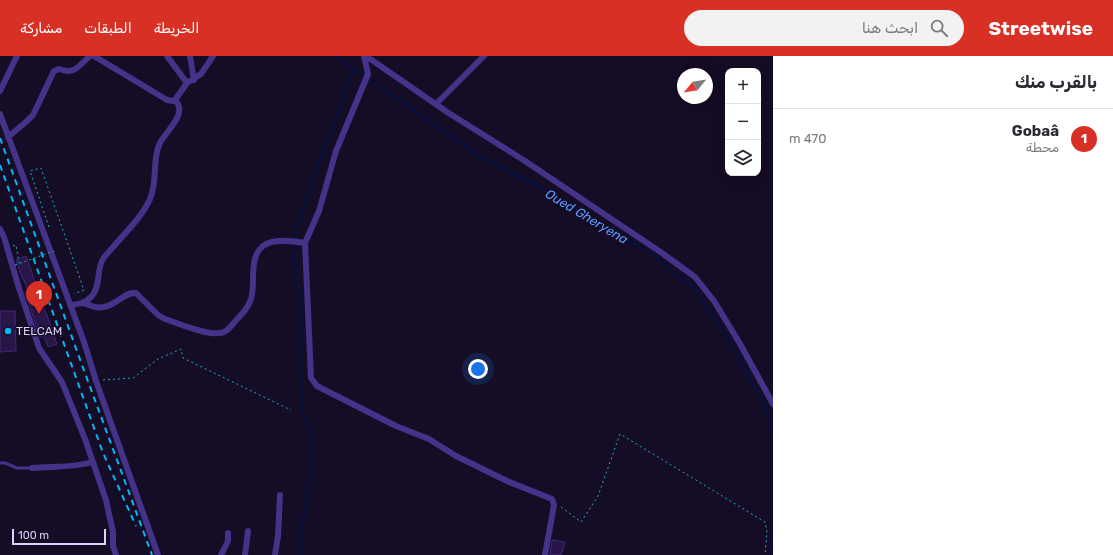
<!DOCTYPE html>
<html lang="ar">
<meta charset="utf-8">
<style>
:root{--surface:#fff;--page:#f2f2f3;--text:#2b2b33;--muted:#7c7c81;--line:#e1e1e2;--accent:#d93025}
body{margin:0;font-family:Rubik,"Noto Naskh Arabic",sans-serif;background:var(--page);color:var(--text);direction:rtl}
.controls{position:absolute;right:12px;top:12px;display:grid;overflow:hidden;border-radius:8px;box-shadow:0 4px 16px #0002}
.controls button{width:36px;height:36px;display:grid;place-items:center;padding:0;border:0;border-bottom:1px solid var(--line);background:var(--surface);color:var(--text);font:20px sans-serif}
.compass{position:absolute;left:677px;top:12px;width:36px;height:36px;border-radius:50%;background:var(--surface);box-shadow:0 4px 16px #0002;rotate:240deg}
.scale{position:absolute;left:12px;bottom:10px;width:94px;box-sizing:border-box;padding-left:4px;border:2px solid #ddd0ff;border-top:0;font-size:11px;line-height:14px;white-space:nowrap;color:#ddd0ff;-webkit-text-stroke:3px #150c25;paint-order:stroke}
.you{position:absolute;left:478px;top:313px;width:14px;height:14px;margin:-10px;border:3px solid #fff;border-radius:50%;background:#1a73e8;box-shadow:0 0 0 6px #1a73e833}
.badge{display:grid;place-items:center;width:26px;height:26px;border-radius:50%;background:var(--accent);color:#fff;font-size:13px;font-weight:700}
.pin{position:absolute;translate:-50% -33px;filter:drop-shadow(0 1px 2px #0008)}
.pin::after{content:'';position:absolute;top:21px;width:14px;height:12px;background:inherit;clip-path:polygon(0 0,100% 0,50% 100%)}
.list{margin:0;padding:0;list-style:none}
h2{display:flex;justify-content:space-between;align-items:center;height:52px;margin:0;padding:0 16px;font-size:17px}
h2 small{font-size:13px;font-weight:400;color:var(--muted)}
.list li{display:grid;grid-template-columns:26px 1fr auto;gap:12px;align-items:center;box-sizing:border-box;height:60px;padding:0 16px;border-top:1px solid var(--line)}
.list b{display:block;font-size:15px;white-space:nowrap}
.list p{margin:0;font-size:13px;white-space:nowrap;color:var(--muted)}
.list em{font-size:13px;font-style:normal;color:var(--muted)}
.icon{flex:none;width:22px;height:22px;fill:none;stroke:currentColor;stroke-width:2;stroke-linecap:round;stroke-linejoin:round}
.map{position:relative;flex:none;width:773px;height:499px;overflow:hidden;direction:ltr}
header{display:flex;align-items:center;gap:24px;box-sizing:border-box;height:56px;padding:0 20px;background:var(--accent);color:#fff}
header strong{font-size:19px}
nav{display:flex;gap:22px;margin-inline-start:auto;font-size:14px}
.search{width:280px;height:36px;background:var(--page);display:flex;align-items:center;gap:10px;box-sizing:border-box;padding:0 14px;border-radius:22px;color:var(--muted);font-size:15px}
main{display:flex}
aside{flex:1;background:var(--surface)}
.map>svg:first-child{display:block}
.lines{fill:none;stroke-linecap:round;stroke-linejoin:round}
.stream{stroke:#051145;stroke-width:2}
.building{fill:#291648;stroke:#442676}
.path{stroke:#23afc0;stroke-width:1;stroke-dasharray:2 3;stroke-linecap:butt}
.service{stroke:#443389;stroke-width:3}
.minor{stroke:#443389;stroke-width:6}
.rail{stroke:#00b8fb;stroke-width:2;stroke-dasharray:6 5;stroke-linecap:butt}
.path-bridge{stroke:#23afc0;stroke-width:1;stroke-dasharray:2 3;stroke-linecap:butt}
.poi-dot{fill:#00b8fb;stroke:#150c25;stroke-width:1.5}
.labels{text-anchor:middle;stroke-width:3;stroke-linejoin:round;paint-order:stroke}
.poi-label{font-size:12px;fill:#ddd0ff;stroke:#150c25;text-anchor:start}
.water-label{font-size:13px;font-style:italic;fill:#5e99ff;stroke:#150c25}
</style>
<header>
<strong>Streetwise</strong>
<div class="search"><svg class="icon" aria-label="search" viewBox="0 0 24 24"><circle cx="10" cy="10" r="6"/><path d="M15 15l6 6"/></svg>ابحث هنا</div>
<nav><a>الخريطة</a><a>الطبقات</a><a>مشاركة</a></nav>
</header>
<main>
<aside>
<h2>بالقرب منك<small></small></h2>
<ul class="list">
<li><span class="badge">1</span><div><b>Gobaâ</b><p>محطة</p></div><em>470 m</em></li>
</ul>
</aside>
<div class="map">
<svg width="773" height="499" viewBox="0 0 773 499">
<rect width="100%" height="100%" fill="#150c25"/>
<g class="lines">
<path class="stream" d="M336 0 478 99 533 128 654 200 694 232 719 269 760 340 769 360 773 379
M299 499 301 470 307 448 312 399 311 377 302 354 299 240 293 199 296 174 306 142 354 12
M770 499 773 468"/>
</g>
<path class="building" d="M26 200 57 288 48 291 44 280 40 281 25 236 28 235 24 224H23L16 204Z
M0 255H15L16 295 0 296Z
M552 484 565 486 562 497H561V499H550Z"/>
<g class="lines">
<path class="path" d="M49 171 30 115 41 112 84 234 74 238
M13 190 16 189 19 207
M103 324 133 322 158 303 181 293 183 302 291 354
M561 451 581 466 598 440 620 378 765 466 767 475 765 499"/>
<path class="service" d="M0 407H5L17 412H32"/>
<path class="minor" d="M94 0 167 44 173 45 175 44 187 27
M167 0 187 27 201 18 213 0
M190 0 194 24
M364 0 368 18 336 95 319 155 305 187 311 322 317 330 396 370 429 383 456 400 507 425 552 443 554 449 545 499
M366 0 447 56 525 105 662 197 695 221 714 245 739 286 773 348
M0 35 17 0
M438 46 484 0
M0 58 84 286 96 325 158 499
M8 81 27 65 33 59 54 15 59 13C75 19 78 10 90 0
M0 173 4 181 18 229 39 292 62 326 85 383 106 444 113 476V490L116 499
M83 247C87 248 91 250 95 251 113 255 123 235 136 237L158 259 165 263C177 267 212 282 224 276 229 274 233 268 237 263 243 257 248 252 251 243 256 227 248 202 263 190 273 182 293 185 305 187
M70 249C79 248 86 247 92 240 101 230 96 214 103 203 106 198 110 195 113 191 126 176 142 161 150 143 158 125 152 106 159 89 165 75 189 58 175 44
M32 412C53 410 73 412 93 406
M221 499 228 485V477
M245 499 248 475
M275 499 278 480 280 439"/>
<path class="rail" d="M0 82 82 309 152 499
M0 109 103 397 136 470"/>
<path class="path-bridge" d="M15 209 54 195"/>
</g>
<circle class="poi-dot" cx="8" cy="275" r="4"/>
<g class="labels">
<g class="poi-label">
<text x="16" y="279">TELCAM</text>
</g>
<g class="water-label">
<text transform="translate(587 160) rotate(31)" y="5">Oued Gheryena</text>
</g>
</g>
</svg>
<div class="controls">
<button>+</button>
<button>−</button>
<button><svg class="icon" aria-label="layers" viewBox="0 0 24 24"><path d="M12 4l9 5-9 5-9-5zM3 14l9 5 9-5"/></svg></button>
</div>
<svg class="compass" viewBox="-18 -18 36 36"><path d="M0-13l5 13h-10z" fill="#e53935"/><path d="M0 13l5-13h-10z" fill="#7c7c81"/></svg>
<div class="scale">100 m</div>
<div class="you"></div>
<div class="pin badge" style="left:39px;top:258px">1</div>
</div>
</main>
